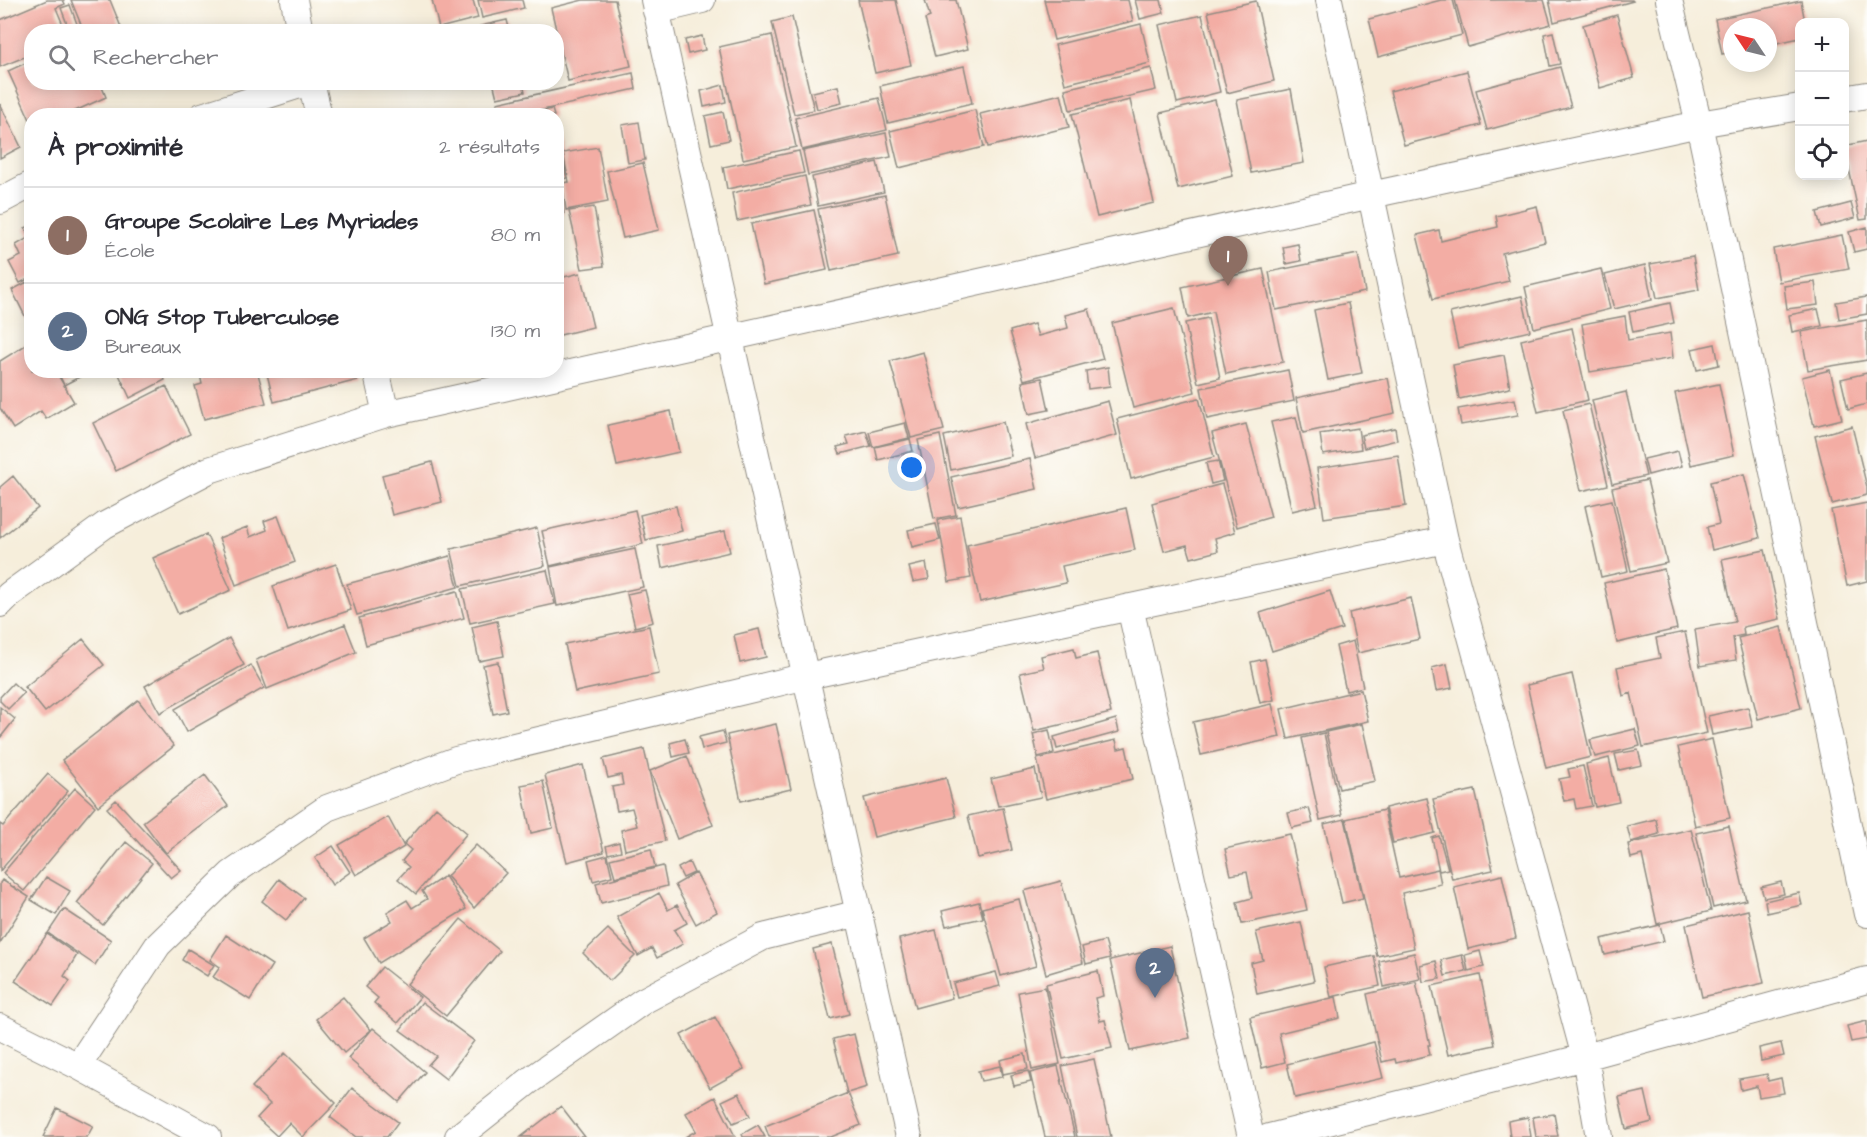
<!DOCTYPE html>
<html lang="fr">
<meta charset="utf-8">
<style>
:root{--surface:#fff;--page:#f2f2f3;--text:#2b2b33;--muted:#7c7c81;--line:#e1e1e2;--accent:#d1495b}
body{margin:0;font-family:"Architects Daughter",sans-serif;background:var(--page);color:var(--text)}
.controls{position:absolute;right:18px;top:18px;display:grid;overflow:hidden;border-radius:12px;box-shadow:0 3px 15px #0003}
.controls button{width:54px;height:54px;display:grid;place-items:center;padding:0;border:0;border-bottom:2px solid var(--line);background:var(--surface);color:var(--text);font:30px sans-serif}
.compass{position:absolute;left:1723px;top:18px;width:54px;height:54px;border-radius:50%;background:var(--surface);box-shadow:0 3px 15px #0003;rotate:305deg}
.you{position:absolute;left:912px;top:468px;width:21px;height:21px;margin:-15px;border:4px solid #fff;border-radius:50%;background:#1a73e8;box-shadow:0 0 0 9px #1a73e833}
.badge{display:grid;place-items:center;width:39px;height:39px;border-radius:50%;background:var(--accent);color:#fff;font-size:20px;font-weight:700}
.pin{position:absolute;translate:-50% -50px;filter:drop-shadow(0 2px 3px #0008)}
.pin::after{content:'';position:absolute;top:32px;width:21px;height:18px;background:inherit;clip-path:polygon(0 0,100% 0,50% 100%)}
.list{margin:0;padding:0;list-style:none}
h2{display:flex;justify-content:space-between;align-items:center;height:78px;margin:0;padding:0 24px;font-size:26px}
h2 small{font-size:20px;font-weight:400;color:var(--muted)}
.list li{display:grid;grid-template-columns:39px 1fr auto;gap:18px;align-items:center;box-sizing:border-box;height:96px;padding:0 24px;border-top:2px solid var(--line)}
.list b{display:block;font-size:22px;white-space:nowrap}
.list p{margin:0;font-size:20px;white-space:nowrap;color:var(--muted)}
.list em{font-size:20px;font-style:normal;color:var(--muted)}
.icon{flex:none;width:33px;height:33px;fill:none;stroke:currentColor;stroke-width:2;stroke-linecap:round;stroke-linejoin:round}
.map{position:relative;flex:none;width:1867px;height:1137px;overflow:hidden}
.search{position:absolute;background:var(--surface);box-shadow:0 3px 15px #0003;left:24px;top:24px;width:540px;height:66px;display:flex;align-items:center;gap:15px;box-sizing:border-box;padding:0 21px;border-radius:24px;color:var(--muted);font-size:22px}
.panel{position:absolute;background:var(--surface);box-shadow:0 3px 15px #0003;left:24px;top:108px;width:540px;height:270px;border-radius:24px}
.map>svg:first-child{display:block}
.building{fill:#f3ada4}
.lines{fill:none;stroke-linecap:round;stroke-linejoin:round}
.minor-casing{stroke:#908c83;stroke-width:28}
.minor{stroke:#fff;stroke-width:26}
</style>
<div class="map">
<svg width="1867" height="1137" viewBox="0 0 1867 1137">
<rect width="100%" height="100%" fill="#fdfcf7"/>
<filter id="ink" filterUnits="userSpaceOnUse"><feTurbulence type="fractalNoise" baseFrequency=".0167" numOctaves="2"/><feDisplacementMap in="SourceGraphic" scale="12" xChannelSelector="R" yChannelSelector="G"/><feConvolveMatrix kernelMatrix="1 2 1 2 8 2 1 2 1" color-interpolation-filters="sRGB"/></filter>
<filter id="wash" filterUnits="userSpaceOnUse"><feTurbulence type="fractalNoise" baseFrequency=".008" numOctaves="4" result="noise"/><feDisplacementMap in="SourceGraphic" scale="24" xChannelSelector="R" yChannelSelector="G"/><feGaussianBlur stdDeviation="1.35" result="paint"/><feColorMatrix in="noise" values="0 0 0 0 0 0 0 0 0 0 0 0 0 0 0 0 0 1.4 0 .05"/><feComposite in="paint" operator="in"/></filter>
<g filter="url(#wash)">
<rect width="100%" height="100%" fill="#f6eedb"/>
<g id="blocks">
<path class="building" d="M47 0H63L65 4 56 8 66 32H32V54L0 67V20Z
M71 0H110L123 32H84Z
M432 0H473L478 18 439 28Z
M478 0H522L524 8 482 18Z
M583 0H615L631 66 568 81 551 8Z
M858 0H896L911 65 875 73Z
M925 0H956L968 49 935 57 925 19 930 17Z
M1044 0H1128L1133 21 1054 40Z
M1135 0H1161L1164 13 1140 19Z
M1441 0H1453L1462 35 1378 57 1369 19Z
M1455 0H1544L1551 24 1468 47Z
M1549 0H1632L1633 1 1554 22Z
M1256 1 1274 81 1227 93 1208 12Z
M1801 1 1805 22H1800V38L1768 45V27H1732V52L1722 54 1715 19Z
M70 5 80 32H70L61 8Z
M1202 15 1220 92 1177 103 1159 25Z
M1617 15 1634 78 1600 88 1583 25Z
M792 17 814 110 794 114 772 22Z
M507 20 510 32H481L480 26Z
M1141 24 1150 63 1065 84 1055 45Z
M1553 32 1560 64 1550 66 1544 34Z
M772 35 796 147 743 159 719 47Z
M702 36 705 50 688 54 685 40Z
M32 60V82H100L106 97 64 116H32V124L8 71Z
M964 66 972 103 888 123 880 86Z
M1560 67 1571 107 1487 130 1476 90Z
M1151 68 1156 90 1070 110 1065 89Z
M1467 71 1481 125 1404 145 1390 91Z
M633 73 636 89 516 116H482L499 111 497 103Z
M493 82H523L525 92 497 98Z
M723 85 726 102 704 107 701 91Z
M838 86 842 103 817 109 813 92Z
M1291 89 1304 163 1251 173 1237 100Z
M1061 94 1069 127 988 147 980 114Z
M879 98 887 130 802 150 795 118Z
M1130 100 1154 203 1097 217 1072 114Z
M1215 100 1233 176 1178 189 1160 113Z
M0 104 21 147 0 158Z
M552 109 554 116H526V115Z
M975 110 984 147 899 168 890 131Z
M723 112 729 140 711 144 705 116Z
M639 122 645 160 628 163 622 125Z
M886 133 891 157 808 175 803 151Z
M556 134 567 178 556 181Z
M1867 141V219L1860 220 1844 146Z
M598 147 608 202 566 210 562 183 569 182 563 153Z
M799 151 804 173 727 189 723 167Z
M877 162 884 192 818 206 812 177Z
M643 163 659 230 623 238 607 171Z
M805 176 811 205 737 221 732 193Z
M556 186H560L564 214 556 215Z
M885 195 898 256 831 271 818 209Z
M1851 203 1855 218 1821 227 1817 212Z
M1537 206 1545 242 1502 253 1509 281 1433 299 1417 235 1439 230 1441 241 1498 227 1496 216Z
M594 207 604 266 582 269 569 211Z
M814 210 827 270 764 284 751 224Z
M32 225V277L20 283 9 262 21 256 16 245 30 237 25 228Z
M1867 227V249L1854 252 1849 232Z
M1842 235 1849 269 1779 282 1773 249Z
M1298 244 1301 261 1286 264 1283 247Z
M1358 254 1365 292 1276 310 1269 272Z
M1693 256 1699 290 1657 298 1650 264Z
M1645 265 1652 300 1614 309 1605 275Z
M1263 269 1283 362 1226 374 1213 312 1188 318 1182 287Z
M1601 269 1610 309 1534 328 1525 287Z
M580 273 593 327 556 336V279Z
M27 282 32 290V318L27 320 12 290Z
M1815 282 1818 305 1787 309 1784 286Z
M1522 296 1530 331 1458 348 1450 313Z
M1867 297V314L1839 319 1836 302Z
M1348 303 1362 373 1328 380 1314 310Z
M1670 303 1674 323 1633 332 1629 312Z
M1174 308 1195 392 1133 408 1112 323Z
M1089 309 1103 359 1024 380 1010 331 1034 324 1038 336 1068 328 1065 315Z
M1818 309 1822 326 1792 332 1789 315Z
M1625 316 1628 340 1670 333 1673 358 1590 372 1582 324Z
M1208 318 1220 378 1198 383 1185 323Z
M1867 320V360L1808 370 1801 332Z
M1572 328 1588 400 1538 412 1521 340Z
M32 341V370H55L74 402 46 419 41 411 13 429 0 408V361Z
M1715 344 1719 365 1697 370 1692 349Z
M923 352 944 430 911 438 890 361Z
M1504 355 1510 388 1459 399 1453 365Z
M1108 367 1110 386 1088 389 1086 371Z
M57 370H93L64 385Z
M117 370H160L165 380 130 398Z
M199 370H257L266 403 204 419 195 386 202 384Z
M266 370H355L358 380 274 402Z
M1288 370 1294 401 1207 419 1201 388Z
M1830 370 1842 419 1814 426 1802 377Z
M1867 373V404L1848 409 1841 379Z
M1042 378 1049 410 1029 414 1022 382Z
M1388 378 1395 413 1303 433 1296 398Z
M1719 384 1734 455 1691 465 1675 393Z
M166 386 190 434 116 471 93 423Z
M1626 392 1646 476 1612 484 1592 400Z
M1199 398 1214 457 1131 479 1117 419Z
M1515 399 1518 415 1461 425 1458 409Z
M1108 401 1117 435 1035 458 1026 424Z
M1589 404 1608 485 1581 491 1563 410Z
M671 411 679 452 617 466 608 425Z
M1296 417 1317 505 1292 511 1271 422Z
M1003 422 1011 456 951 470 944 436Z
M905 423 909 438 873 447 869 432Z
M1246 424 1271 517 1237 527 1212 433Z
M1852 426 1867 487V495L1832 504 1815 436Z
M1358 428 1361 449 1323 455 1320 434Z
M1395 428 1397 440 1364 448 1361 435Z
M866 431 871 446 840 454 837 447 849 444 846 436Z
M940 435 956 515 934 519 918 440Z
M910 439 913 451 878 460 875 447Z
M1678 451 1682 466 1648 475 1644 459Z
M1398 455 1406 506 1324 518 1317 468Z
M1030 459 1037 489 958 507 951 477Z
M1218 461 1223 481 1211 484 1206 463Z
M432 462 442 502 392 515 382 475Z
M1744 474 1760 538 1712 550 1707 527 1719 524 1710 482Z
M13 476 38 508 0 538V487Z
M1647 480 1667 563 1631 571 1612 488Z
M1222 484 1235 532 1215 538 1218 551 1191 558 1187 545 1164 551 1152 503Z
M1612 500 1628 571 1601 577 1585 506Z
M1867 503V581L1847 586 1831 510Z
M676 506 682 531 646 540 640 515Z
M1126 508 1135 550 1062 566 1066 583 980 602 967 545Z
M635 510 643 544 550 566 542 531Z
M278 516 295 562 236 585 219 538 247 527 250 537 267 530 264 521Z
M960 516 971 578 949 582 938 520Z
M936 524 940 540 912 547 908 530Z
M537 528 545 566 460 586 451 549Z
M725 531 730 552 662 568 658 546Z
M206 534 231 590 178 614 153 558Z
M635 549 643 587 557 606 550 567Z
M1765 550 1780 619 1743 627 1744 635 1733 637 1736 660 1700 666 1695 629 1735 622 1722 559Z
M450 556 458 587 357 615 347 584Z
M926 563 929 579 913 582 909 567Z
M336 564 351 610 288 631 273 586Z
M1664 569 1677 629 1617 643 1604 583Z
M547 570 555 604 470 623 462 589Z
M645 590 653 622 635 627 627 594Z
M457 591 464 618 366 645 359 618Z
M1330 591 1342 629 1272 651 1260 613Z
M1411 598 1420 639 1358 653 1349 613Z
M497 621 504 656 479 661 472 627Z
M345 624 356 652 267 689 256 660Z
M649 626 659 674 575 692 565 644Z
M1781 627 1801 708 1758 719 1738 638Z
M759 629 766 657 740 663 734 635Z
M1685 632 1707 733 1643 747 1631 693 1623 696 1617 667 1660 658 1656 638Z
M229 638 244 665 160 713 145 686Z
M83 639 104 665 45 712 25 687Z
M1353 641 1363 687 1346 691 1336 646Z
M1074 648 1076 658 1097 653 1111 713 1034 731 1020 673 1044 668 1041 656Z
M1265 659 1274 700 1260 703 1251 662Z
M498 662 507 711 493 714 483 665Z
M1447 664 1452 688 1436 691 1432 668Z
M251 665 264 688 187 732 175 709Z
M1572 674 1591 757 1546 768 1527 685Z
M13 683 24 693 8 709 0 701V697Z
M1361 690 1368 721 1288 739 1281 709Z
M138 700 174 746 98 806 62 760Z
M1272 704 1280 737 1201 755 1193 722Z
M0 707 15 719 0 738Z
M1748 707 1753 727 1712 735 1708 716Z
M1116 719 1119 732 1057 749 1054 737Z
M776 724 791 789 741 801 727 735Z
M1362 724 1375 781 1339 789 1326 732Z
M1635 729 1640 746 1595 757 1590 740Z
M1049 730 1054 753 1038 757 1033 734Z
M723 731 726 743 702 749 699 737Z
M1324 733 1342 815 1320 820 1302 738Z
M685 739 689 753 673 757 670 743Z
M1712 739 1730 818 1695 826 1678 747Z
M1116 740 1118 749 1126 747 1133 779 1046 799 1037 759Z
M644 749 665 841 625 850 621 830 637 826 632 808 617 811 612 787 623 785 621 775 608 778 603 759Z
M1638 750 1642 765 1619 770 1615 754Z
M687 756 713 825 677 839 650 771Z
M1609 758 1619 802 1595 807 1586 764Z
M583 765 604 852 567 862 545 775Z
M1583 766 1592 806 1576 809 1574 799 1564 801 1559 779 1570 777 1568 769Z
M1035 769 1041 797 998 806 991 779Z
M48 774 68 791 0 871V824L3 826Z
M205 775 228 806 166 853 143 822Z
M946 778 956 817 874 837 864 798Z
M543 781 553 828 531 833 521 785Z
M75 788 95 806 24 891 3 873Z
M1475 790 1493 870 1452 879 1433 799Z
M1427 798 1435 833 1393 843 1385 808Z
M116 800 181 870 171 878 107 808Z
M436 807 467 833 416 894 398 879 409 867 402 861 411 850 404 844Z
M1003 808 1012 850 978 858 968 816Z
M1309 808 1313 823 1292 828 1288 813Z
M1384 810 1399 878 1438 869 1441 884 1402 893 1414 948 1377 956 1346 819Z
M388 817 404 847 356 875 339 845Z
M1345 819 1363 898 1342 903 1324 824Z
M1656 819 1659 834 1631 842 1627 826Z
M1729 826 1746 900 1713 908 1696 833Z
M1691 829 1711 911 1657 924 1642 855 1631 858 1628 844Z
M1290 834 1307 910 1242 924 1237 902 1252 898 1247 872 1231 875 1225 849Z
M1439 836 1448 869 1439 871 1432 838Z
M126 842 152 863 103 925 77 903Z
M619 842 621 851 608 854 606 846Z
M476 845 506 873 474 908 447 876Z
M333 846 350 872 332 885 315 858Z
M651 849 655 867 615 877 610 859Z
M607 855 612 876 593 881 588 860Z
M689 862 694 873 683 878 678 868Z
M663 866 667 886 601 903 596 883Z
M696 873 717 912 696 924 675 885Z
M1502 875 1516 938 1468 949 1454 887Z
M445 876 466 909 379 963 364 938 392 921 387 912 407 900 412 908 427 899 422 891Z
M46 877 70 891 56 915 31 900Z
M279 879 304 898 286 920 262 901Z
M2 880 29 897 0 943V883Z
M1061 881 1083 963 1046 974 1024 891Z
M1781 882 1784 894 1764 898 1761 887Z
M659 893 668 910 677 905 687 923 674 930 683 944 657 958 652 948 638 956 617 917Z
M1799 893 1802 905 1767 913 1765 901Z
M1019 899 1036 966 1001 976 982 908Z
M979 902 983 918 946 926 942 911Z
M64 909 111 940 95 965 48 933Z
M1748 910 1764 983 1702 997 1686 925Z
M461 919 500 951 446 1016 407 984Z
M1301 922 1314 981 1257 994 1251 963 1263 960 1256 932Z
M1660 925 1664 941 1605 955 1601 939Z
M608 929 635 956 610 981 583 953Z
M936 930 952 998 915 1008 899 939Z
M47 934 77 955 64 976 70 981 53 1006 15 981Z
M226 935 272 965 250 1000 213 977 220 967 210 960Z
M1105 941 1110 958 1086 964 1082 947Z
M832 944 849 1014 830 1019 813 949Z
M1170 946 1190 1038 1130 1051 1110 960Z
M188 949 214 965 207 976 182 960Z
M1480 951 1484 967 1468 971 1465 955Z
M1414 953 1420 979 1384 987 1379 961Z
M1462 955 1466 971 1445 976 1441 960Z
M1374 956 1380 986 1331 997 1324 967Z
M1436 961 1440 979 1423 982 1420 965Z
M382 967 420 997 398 1023 374 1003 378 998 365 987Z
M1098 971 1103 996 1095 998 1100 1021 1105 1020 1112 1048 1063 1059 1046 984Z
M996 972 1000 986 957 997 953 983Z
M1480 975 1495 1045 1448 1055 1432 986Z
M1416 982 1430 1045H1428L1430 1055 1396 1063 1395 1059 1382 1062 1367 994Z
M1045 987 1060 1064 1032 1070 1018 992Z
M343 997 371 1030 344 1053 316 1019Z
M1336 997 1340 1018 1279 1033 1285 1062 1262 1068 1250 1017Z
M422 1002 474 1041 446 1079 428 1065 436 1056 400 1030Z
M715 1017 744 1069 710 1088 681 1035Z
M1867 1021V1039L1851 1042 1847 1026Z
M373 1028 425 1072 399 1102 348 1058Z
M854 1034 867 1087 847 1093 833 1039Z
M1374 1042 1383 1078 1295 1098 1287 1064Z
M1781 1043 1784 1056 1761 1061 1759 1048Z
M285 1053 336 1103 303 1137 289 1123 277 1136 257 1118 270 1104 252 1087Z
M1025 1054 1028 1069 1003 1074 1000 1060Z
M1094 1059 1111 1137H1077L1062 1066Z
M1000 1066 1002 1077 981 1081 978 1071Z
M1058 1066 1075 1137H1045L1030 1073Z
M1028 1071 1031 1082 1014 1086 1011 1075Z
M1767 1074 1768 1081 1781 1078 1784 1093 1759 1097 1757 1086 1741 1090 1739 1079Z
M352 1088 398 1122 387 1137H356L330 1117Z
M1645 1091 1652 1122 1626 1129 1619 1097Z
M739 1093 750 1116 733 1123 722 1101Z
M848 1093 861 1125 831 1137H769L765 1126Z
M715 1097 735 1136 685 1137 696 1131 686 1113Z
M561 1106 585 1137H521Z
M57 1108 93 1126 87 1137H43Z
M1554 1114 1558 1136 1536 1137 1533 1117Z
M1528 1117 1531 1137H1510L1508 1121Z
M758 1125 765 1137H743L742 1134Z"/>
</g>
</g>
<g filter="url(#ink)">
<use href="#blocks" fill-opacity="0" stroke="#908c83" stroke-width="1.5"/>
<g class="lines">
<defs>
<path id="minor" d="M294 0 300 32
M654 0 909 1137
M1329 0 1445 540 1585 1057 1599 1137
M1669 0 1699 124 1867 914
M656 11 702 0
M311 82 319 116
M1844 99 1867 95
M202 116 309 82
M0 201 32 184
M376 370 386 414
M0 604 10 594 105 525 209 470 386 414 1371 195 1699 124 1800 107
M1130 607 1251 1137
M0 1027 78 1066 208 1137
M78 1066 158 945 231 874 327 808 456 760 807 676 1445 540
M458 1137 529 1081 643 1001 763 937 859 913
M1269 1137 1585 1057 1867 980"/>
</defs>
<use href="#minor" class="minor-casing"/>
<use href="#minor" class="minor"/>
</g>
</g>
</svg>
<div class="controls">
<button>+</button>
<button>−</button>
<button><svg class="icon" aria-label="locate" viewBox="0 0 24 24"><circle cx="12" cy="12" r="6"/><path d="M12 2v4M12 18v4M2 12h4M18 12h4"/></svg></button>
</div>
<svg class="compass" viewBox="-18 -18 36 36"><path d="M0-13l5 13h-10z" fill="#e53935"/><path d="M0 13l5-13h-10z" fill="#7c7c81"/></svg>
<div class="you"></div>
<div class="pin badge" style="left:1228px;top:286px;background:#8d6e63">1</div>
<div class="pin badge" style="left:1155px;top:998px;background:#5c6f8a">2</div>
<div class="search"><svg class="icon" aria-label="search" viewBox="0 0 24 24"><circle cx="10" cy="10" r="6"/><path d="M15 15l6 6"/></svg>Rechercher</div>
<section class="panel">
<h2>À proximité<small>2 résultats</small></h2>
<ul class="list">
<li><span class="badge" style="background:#8d6e63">1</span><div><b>Groupe Scolaire Les Myriades</b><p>École</p></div><em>80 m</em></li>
<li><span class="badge" style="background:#5c6f8a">2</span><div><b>ONG Stop Tuberculose</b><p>Bureaux</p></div><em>130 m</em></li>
</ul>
</section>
</div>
